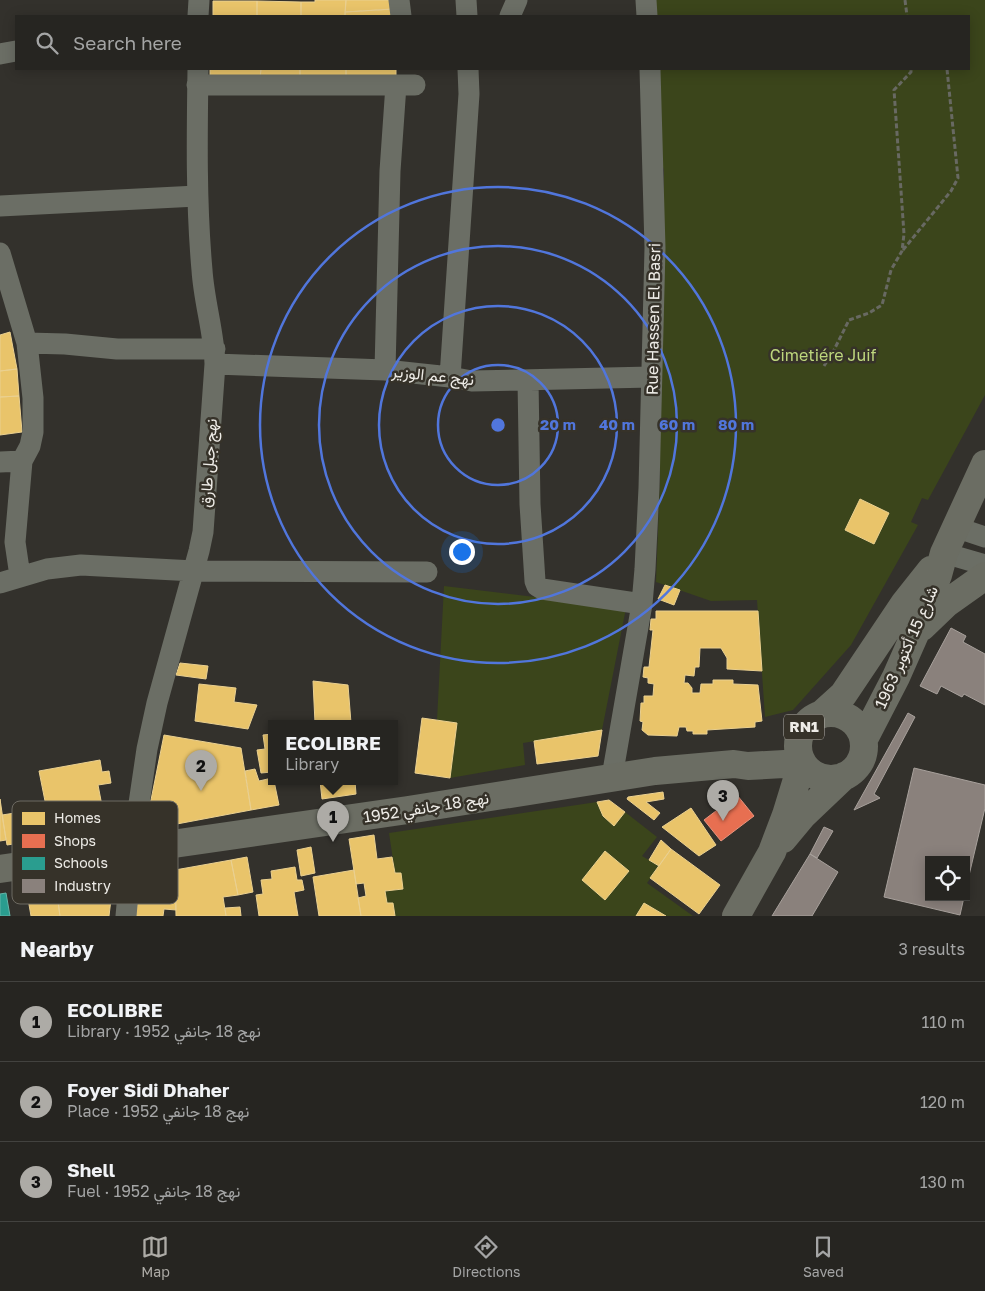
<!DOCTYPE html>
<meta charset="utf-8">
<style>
:root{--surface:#262521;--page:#32312e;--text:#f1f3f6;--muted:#a4a5a5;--line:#42423f;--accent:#adaba6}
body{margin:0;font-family:"Golos Text",Vazirmatn,sans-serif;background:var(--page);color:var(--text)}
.controls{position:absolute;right:15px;bottom:15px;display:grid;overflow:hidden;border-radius:0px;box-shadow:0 2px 12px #0003}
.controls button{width:45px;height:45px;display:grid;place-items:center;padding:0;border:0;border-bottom:1px solid var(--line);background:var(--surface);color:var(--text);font:25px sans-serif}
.you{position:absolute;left:461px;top:551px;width:18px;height:18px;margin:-12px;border:4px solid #fff;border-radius:50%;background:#1a73e8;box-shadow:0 0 0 8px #1a73e833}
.badge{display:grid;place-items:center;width:32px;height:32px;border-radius:50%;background:var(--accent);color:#111;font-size:16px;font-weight:700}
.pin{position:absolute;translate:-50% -41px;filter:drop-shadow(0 1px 2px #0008)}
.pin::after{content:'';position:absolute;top:26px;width:18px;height:15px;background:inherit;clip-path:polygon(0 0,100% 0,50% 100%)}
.popup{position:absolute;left:268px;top:720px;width:130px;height:65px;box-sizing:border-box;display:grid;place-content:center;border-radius:0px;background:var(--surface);filter:drop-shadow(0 1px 4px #0005);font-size:16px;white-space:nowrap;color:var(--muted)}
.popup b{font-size:19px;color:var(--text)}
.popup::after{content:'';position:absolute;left:50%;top:100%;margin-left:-10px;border:10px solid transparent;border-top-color:var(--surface)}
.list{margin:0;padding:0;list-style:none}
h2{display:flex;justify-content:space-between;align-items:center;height:65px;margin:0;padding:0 20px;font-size:21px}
h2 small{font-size:16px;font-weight:400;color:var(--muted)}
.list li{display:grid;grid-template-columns:32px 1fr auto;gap:15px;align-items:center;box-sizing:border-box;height:80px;padding:0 20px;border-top:1px solid var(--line)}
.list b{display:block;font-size:19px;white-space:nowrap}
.list p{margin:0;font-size:16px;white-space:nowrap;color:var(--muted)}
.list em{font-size:16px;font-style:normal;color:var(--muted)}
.icon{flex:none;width:28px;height:28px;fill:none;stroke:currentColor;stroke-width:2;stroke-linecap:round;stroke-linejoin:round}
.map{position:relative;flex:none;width:985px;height:916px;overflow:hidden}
.search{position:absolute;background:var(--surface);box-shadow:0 2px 12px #0003;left:15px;right:15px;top:15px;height:55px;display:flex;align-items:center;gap:12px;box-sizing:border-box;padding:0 18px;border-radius:0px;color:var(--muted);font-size:19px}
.sheet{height:305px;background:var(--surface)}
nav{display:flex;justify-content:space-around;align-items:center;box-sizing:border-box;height:70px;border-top:1px solid var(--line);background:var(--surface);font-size:14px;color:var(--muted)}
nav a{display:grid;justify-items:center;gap:2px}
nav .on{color:var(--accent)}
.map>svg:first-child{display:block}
.green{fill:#3b451b}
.homes{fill:#e9c46a;stroke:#ead090}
.shops{fill:#e76f51;stroke:#e9947e}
.schools{fill:#2a9d8f;stroke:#65b5a9}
.industry{fill:#8a817c;stroke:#a8a19c}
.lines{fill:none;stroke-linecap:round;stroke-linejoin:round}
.path{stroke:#686962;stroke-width:3;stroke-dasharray:5 2.5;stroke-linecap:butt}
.minor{stroke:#6b6e65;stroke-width:21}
.major{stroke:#6b6d63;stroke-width:28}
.ring{fill:none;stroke:#5176dc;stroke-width:2.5}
.labels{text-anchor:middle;stroke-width:5;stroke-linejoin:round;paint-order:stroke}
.shield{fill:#363229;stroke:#b7b4ae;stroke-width:1}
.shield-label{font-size:15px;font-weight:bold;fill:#eeece7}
.street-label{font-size:16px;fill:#eeece7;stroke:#363229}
.park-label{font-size:16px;fill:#bed77d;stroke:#363229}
.key{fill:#363229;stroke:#6d6a62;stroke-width:1}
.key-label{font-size:14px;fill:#eeece7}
.centre{fill:#5176dc;stroke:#363229;stroke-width:2.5}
.ring-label{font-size:15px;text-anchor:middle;font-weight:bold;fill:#5176dc;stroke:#363229;stroke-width:5;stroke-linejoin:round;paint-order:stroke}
</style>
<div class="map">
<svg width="985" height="916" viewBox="0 0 985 916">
<rect width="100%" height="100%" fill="#33312c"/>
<path class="green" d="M650 0H985V395L928 500 922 498 911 522 918 525 851 645 793 710 765 717 757 600 711 601 656 582 660 481V384L664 170 660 158 654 69H969V16H651Z
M444 586 626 608 602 730 523 743 525 765 450 778 457 723 437 720Z
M597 802 603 816 614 825 625 812 657 837 642 856 659 866 647 883 693 916H395L393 903H387L385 891 403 889 401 873H395L389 833Z"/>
<path class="homes" d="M315 0H346L345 16H301V2H315Z
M346 0H392V9L345 12Z
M213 1H257V16H213Z
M257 1 301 2V16H257Z
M395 9V16H345V12Z
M210 69H261L260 78 210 77Z
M261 69H300V79L260 78Z
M300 69H346V79H300Z
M346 69H396V80L346 79Z
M10 332 17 369 0 371V335Z
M17 369 19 396 0 397V371Z
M19 396 22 432 0 435V397Z
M860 499 889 513 874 544 845 530Z
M665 585 680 590 674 605 658 599Z
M656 611H758L762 671 727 669V658L721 648H700L699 667H695L694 676 685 675 684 683H688L692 688V693H700L701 684H713V680H733V684L758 685 762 721 755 722V727L707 730V734H693V731H687L686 727H679L677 736 648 735 642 730 643 722 640 721 641 703H644V696H653L654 684 648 683V678L643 677 644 667H649L653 630H650L651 619H656Z
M180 663 208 666 206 679 176 675Z
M313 681 348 685 351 723H315Z
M199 684 236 688 234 702 257 705 248 729 195 721Z
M422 718 457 723 450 778 415 773Z
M602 730 598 756 537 764 534 741Z
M272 734V772L261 773 257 750 265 749 263 735Z
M164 735 241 748 251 810 145 830Z
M100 760 102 772 109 771 111 783 98 785 103 811 72 817 70 809 62 810 61 803 46 806 39 771Z
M255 769 259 781 272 778V781H274L279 805 251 810 245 771Z
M320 781H355L356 794 322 799Z
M663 792 664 799 646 802 660 813 654 820 627 799 628 797Z
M0 799 6 840 0 841Z
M609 800 625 812 614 826 603 816 597 802Z
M691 808 716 845 699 856 662 827Z
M34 810 39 840 7 845 2 815Z
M374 835 377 859 392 857 395 873H401L403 889 385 891 387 903H393L395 916H361L358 898 366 896 364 883 356 884 349 839Z
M661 840 671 849 659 866 649 860Z
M311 847 315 873 301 876 297 850Z
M671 849 720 885 699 914 650 878Z
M605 851 629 871 605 900 582 880Z
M247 857 253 892 238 895 231 860Z
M231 860 238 895 223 897 226 916H176L175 870Z
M295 867 297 880H302L304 890 294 892 298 916H259L256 895 263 894 261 880 272 879 271 871Z
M175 870 176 910 164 909 163 916H136L140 872Z
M354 870 361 916H319L313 877Z
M103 880 111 899 109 916H60L56 888Z
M56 888 60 916H31L27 893Z
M644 903 666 916H636Z
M240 907 241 916H226L225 908Z"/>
<path class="shops" d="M737 795 754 816 721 841 704 820Z"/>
<path class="schools" d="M6 893 10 916H0V894Z"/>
<path class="industry" d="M951 628 966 636 963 642 985 654V705L964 694 962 697 941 686 937 694 920 686Z
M908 713 915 717 874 794 880 798 854 810Z
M914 768 985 785V808L966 888V860H929V897H964L960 915 884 897Z
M824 827 833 831 817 858 810 854Z
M810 854 838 872 812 916H772Z"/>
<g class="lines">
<path class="path" d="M905 0 907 16
M903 250 951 191 958 178 947 69
M824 366 834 350 849 320 869 313 882 305 891 270 902 251 904 234 894 90 911 72V69"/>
<path class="minor" d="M399 0 401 16
M466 0 467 16
M646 0 647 16
M198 16 199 0
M510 16 517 0
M0 54 16 51
M197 85H415
M0 206 197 196
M0 253 27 343 33 398V432L30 446 22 461 15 542 20 576
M27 343 65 344 117 349H215
M215 364 385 370 450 377 472 381 651 377
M385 370 390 171 396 85
M450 377 469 94 468 69
M528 380 530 504 535 581 537 586 542 589 642 604
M0 462 22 461
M955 527 985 537
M944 553 985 565
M0 583 47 569 81 565 194 571 427 572
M612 777 642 604 645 569 649 488 655 248 650 69
M126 916 132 851 147 749 157 703 199 551 203 532 215 364C214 332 204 302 202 270 196 203 197 136 198 69"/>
<path class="major" d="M922 627 947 603 985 576
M798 746a33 33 0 1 1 66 0a33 33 0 1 1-66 0Z
M822 714 843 695 904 604 931 570
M864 739 896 677 915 634 938 575 944 553 985 464
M783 839 803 815 844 776
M0 869 408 810 655 771 734 764 748 766 802 763 786 815 772 852 736 916"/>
</g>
<g class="ring">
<circle cx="498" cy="425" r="60"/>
<circle cx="498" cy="425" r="119"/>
<circle cx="498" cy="425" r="179"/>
<circle cx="498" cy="425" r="238"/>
</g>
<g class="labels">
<rect class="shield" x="784" y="714.5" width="40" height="25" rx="4"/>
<g class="shield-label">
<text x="804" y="732">RN1</text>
</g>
<g class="street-label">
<text transform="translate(653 319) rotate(-89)" y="6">Rue Hassen El Basri</text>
<text transform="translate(433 375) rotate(6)" y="6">نهج عم الوزير</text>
<text transform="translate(208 463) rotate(-86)" y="6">نهج جبل طارق</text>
<text transform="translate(906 647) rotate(-66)" y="6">شارع 15 أكتوبر 1963</text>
<text transform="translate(426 807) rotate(-9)" y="6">نهج 18 جانفي 1952</text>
</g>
<g class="park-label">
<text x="823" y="361">Cimetiére Juif</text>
</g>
</g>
<rect x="12" y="801" width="166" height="103" rx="8" class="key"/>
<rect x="22" y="812" width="23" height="13" fill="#e9c46a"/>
<rect x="22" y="834" width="23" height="14" fill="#e76f51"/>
<rect x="22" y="857" width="23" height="13" fill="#2a9d8f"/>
<rect x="22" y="879" width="23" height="14" fill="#8a817c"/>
<g class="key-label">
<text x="54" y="823">Homes</text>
<text x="54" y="846">Shops</text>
<text x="54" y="868">Schools</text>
<text x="54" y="891">Industry</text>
</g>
<circle cx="498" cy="425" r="8" class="centre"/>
<g class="ring-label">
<text x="558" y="430">20 m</text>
<text x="617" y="430">40 m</text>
<text x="677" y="430">60 m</text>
<text x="736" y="430">80 m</text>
</g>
</svg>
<div class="controls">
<button><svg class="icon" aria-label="locate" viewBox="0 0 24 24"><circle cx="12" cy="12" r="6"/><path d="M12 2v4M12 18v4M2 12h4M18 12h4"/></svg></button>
</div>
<div class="you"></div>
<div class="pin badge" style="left:333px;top:842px">1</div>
<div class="popup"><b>ECOLIBRE</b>Library</div>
<div class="pin badge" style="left:201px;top:791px">2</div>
<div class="pin badge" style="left:723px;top:821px">3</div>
<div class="search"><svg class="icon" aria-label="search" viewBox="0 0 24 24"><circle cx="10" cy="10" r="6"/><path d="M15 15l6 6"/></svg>Search here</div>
</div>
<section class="sheet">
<h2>Nearby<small>3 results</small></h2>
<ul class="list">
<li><span class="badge">1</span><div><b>ECOLIBRE</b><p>Library · نهج 18 جانفي 1952</p></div><em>110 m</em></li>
<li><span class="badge">2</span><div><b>Foyer Sidi Dhaher</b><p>Place · نهج 18 جانفي 1952</p></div><em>120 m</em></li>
<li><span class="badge">3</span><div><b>Shell</b><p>Fuel · نهج 18 جانفي 1952</p></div><em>130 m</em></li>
</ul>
</section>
<nav>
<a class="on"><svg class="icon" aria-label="map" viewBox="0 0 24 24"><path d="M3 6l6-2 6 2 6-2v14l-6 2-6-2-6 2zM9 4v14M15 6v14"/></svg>Map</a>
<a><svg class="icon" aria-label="directions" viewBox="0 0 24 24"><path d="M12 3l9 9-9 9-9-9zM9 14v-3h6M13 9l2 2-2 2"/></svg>Directions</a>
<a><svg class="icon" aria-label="saved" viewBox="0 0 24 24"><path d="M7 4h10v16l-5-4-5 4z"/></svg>Saved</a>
</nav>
